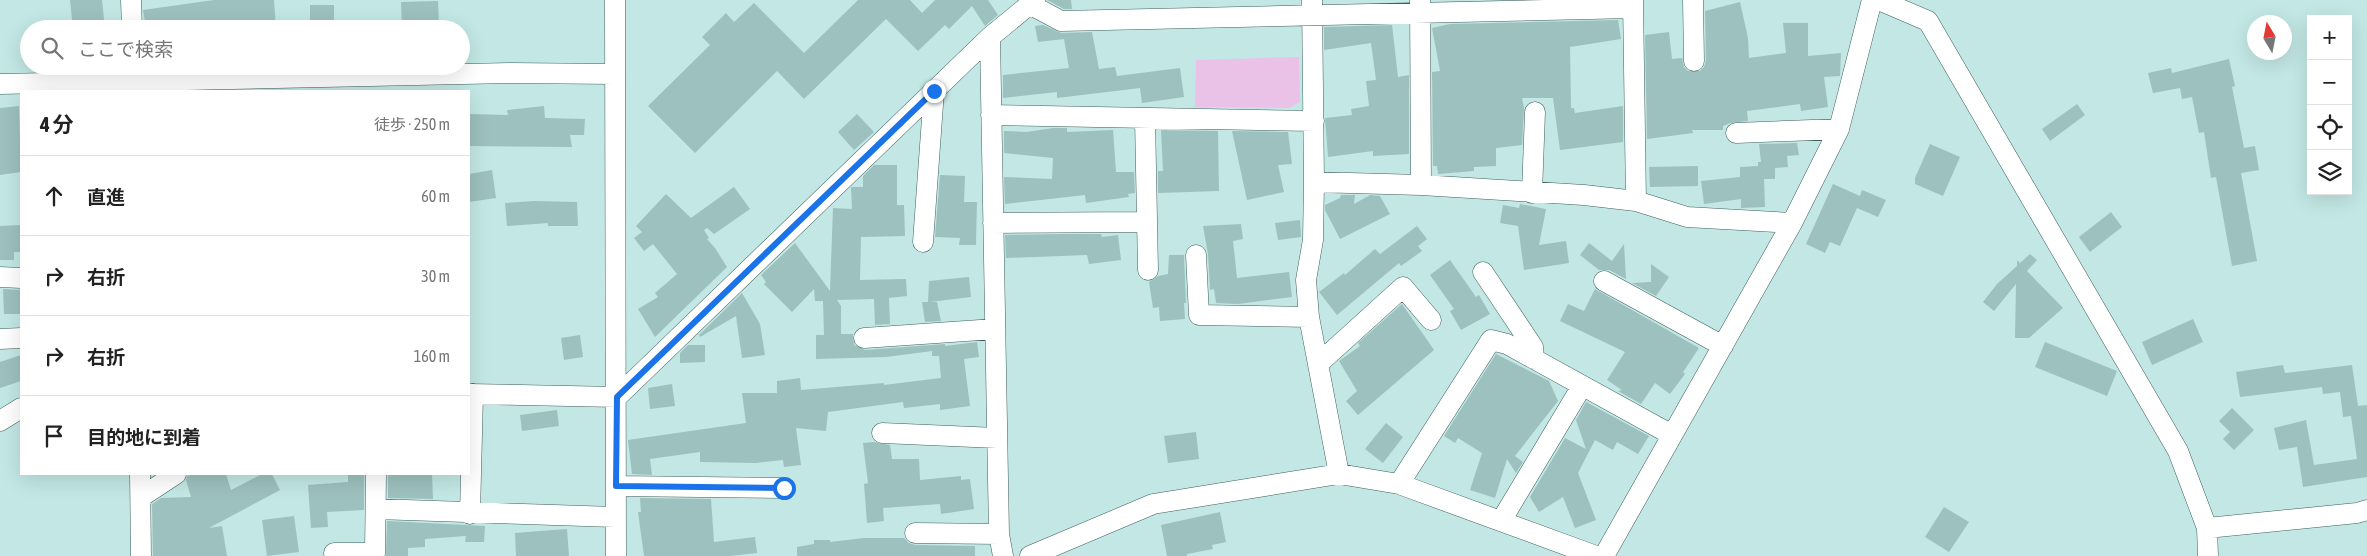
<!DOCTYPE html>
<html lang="ja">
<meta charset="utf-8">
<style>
:root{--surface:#fff;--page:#f6f6f6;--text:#222;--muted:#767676;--line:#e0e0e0}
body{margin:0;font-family:"Asap Condensed","Noto Sans JP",sans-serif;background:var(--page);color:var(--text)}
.controls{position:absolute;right:15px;top:15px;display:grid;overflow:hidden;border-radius:0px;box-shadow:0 5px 20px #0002}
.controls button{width:45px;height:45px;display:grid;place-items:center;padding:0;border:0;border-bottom:1px solid var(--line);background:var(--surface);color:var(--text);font:25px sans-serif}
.compass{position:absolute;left:2247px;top:15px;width:45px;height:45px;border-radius:50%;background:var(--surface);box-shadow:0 5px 20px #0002;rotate:350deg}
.stop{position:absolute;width:15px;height:15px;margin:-11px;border:4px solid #1a73e8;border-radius:50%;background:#fff}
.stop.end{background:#1a73e8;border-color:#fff;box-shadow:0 1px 5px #0008}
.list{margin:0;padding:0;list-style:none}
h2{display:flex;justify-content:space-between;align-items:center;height:65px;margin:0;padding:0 20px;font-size:21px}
h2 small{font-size:16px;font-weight:400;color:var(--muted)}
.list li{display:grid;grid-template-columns:32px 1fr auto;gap:15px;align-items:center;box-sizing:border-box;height:80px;padding:0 20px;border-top:1px solid var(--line)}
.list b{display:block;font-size:19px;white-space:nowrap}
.list em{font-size:16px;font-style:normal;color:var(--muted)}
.icon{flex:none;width:28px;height:28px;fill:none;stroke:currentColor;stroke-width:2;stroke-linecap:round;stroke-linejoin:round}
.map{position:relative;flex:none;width:2367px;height:556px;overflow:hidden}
.search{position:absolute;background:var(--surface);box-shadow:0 5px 20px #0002;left:20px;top:20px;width:450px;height:55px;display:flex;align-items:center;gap:12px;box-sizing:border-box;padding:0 18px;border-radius:28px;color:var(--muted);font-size:19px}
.panel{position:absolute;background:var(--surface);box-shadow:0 5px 20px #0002;left:20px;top:90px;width:450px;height:385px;border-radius:0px}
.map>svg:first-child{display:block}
.green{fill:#eac2e7}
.building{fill:#9dc1be}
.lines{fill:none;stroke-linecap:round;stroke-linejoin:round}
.minor-casing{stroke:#3e605d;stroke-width:21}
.minor{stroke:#fff;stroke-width:20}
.route{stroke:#1a73e8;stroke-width:6}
</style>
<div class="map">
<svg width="2367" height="556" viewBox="0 0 2367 556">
<rect width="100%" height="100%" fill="#c2e7e4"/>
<path class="green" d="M1299 57 1300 102 1289 108 1195 107 1196 60Z"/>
<path class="building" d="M70 0H102L105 29H73Z
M214 0H274L276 29H219V21L186 26V29H146L143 10Z
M858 0H910L922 13 935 0H988L998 15 985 26 972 6 949 29 945 25 918 51 886 19 804 99 777 71 695 153 648 106 710 45 702 37 726 13 734 22 754 3 804 53Z
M1047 0H1071L1072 9H1064Z
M438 1 439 26 402 27 401 2Z
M1740 2 1748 38 1749 58 1786 53 1783 23H1808V56L1841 53 1840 76 1824 77 1828 107 1801 111 1800 104 1747 111 1748 121 1730 123 1723 126V130H1692L1693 133 1647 139 1645 35 1669 32 1672 59 1682 58 1684 67 1688 71H1700L1704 67 1706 61 1705 11Z
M310 5H334V29H310Z
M1618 20 1621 39 1570 47 1571 108H1574L1575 113 1623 106V142L1560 150 1553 98H1522L1524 108 1522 145 1496 148V166L1474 167V171L1438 174 1437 166H1433L1432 72 1440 71 1432 28 1450 24Z
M1043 25 1061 33 1092 32 1099 69 1115 67 1117 76 1180 68 1184 97 1142 103 1140 88 1057 98V92L1003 98V75L1069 68 1064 39 1038 42 1035 26Z
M1392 25 1398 77 1409 75V154L1373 156V151L1328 157 1325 118 1352 115 1351 109 1369 106 1366 81 1376 80 1371 43 1324 50V27Z
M2229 59 2235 86 2232 87 2244 148 2255 146 2259 170 2241 173 2257 261 2232 266 2216 177 2211 178 2204 132 2199 133 2192 97 2182 99 2180 88 2153 93 2148 73 2171 68 2172 73Z
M2077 104 2085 115 2050 141 2042 129Z
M19 106 21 172 0 175V108Z
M544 106 545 118 585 119 584 135H570L572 147 469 146V114L508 115 507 110Z
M857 114 874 132 854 150 838 132Z
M1053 128H1067V132L1113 130 1116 172H1134L1135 193 1128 194 1129 197 1086 203 1085 195 1005 204 1004 177 1052 179 1053 158 1004 153V131L1027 132Z
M1161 130 1218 131 1219 191 1158 193V171H1163Z
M1232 131 1288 132 1292 164 1278 165 1284 192 1247 200Z
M1797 143 1799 155 1787 156 1788 167 1775 168V179H1764L1765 207 1741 208V199L1704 204 1701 181 1740 177V167L1758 166V162H1761L1759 144Z
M1930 144 1960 157 1943 196 1915 184V178Z
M874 165H897V205H904L905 236 861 237 860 280 906 279 907 296 889 298 890 324 875 325 874 299 837 300 841 306V334H853L854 345 865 350 945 344V346L977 342 979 357 964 359 970 406 940 410V404L904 408 903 402 828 412 826 431 796 428 801 465 784 467 783 460 756 463 700 462V452L650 459 652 475 632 474 628 440 746 423 742 393H777V381L800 378 801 390 884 383V385L941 378 939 356H932V351L886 357 816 359V335H824L823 301H815L814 289 792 312 764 284 766 282 761 275 795 243 830 291 833 208 852 209 851 187H863V176Z
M1698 166V186L1650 187 1649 167Z
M492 170 496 198 469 202V174Z
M940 175 965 176 964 202H977L976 245H959L960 238 935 237Z
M1833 184 1860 196 1862 190 1886 200 1878 217 1857 208 1840 246 1830 242 1825 253 1806 244Z
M734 187 750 209 714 234 707 228 704 230 709 238 707 239 715 248 727 267 655 337 638 309 658 297 655 293 677 274 653 244 644 251 634 238 642 232 636 226 666 194 691 218Z
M1341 195H1355L1354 204 1370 195 1380 196 1390 214 1340 239 1325 210V205L1340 198Z
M534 201 577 202 578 226H548V223L507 226 505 203Z
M1520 204 1546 209 1539 245 1566 241 1569 263 1524 270 1518 226 1500 223 1503 205 1519 208Z
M2111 212 2122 227 2090 252 2079 237Z
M1300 220 1301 237 1278 240 1275 223Z
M1241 224 1243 239 1233 241 1237 278 1289 272 1292 297 1238 304 1216 303 1214 289 1210 290 1208 254 1203 226Z
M21 225V252H14V260H0V226Z
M1417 226 1427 239 1418 246 1422 251 1401 266 1399 263 1337 315 1319 292 1344 273 1345 275 1375 249 1380 254Z
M1064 234H1101L1102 237 1118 235 1121 260 1089 264 1087 255 1006 258 1005 235Z
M1589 243 1612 261 1624 244 1626 279 1609 270H1599L1580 255Z
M2030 254 2037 260 2027 271 2063 308 2029 338H2015L2016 284 1994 311 1983 302 1997 284 2017 266V260L2020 263Z
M1169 255H1184L1186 303H1184L1185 319 1160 321 1159 307 1153 308 1149 282 1158 276 1168 274Z
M1450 260 1476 297 1479 295 1490 314 1461 330 1450 311 1454 309 1430 275Z
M1651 264 1669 277 1656 296 1632 283 1651 282Z
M969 277 971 297 930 302H937L941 321 925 322 922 302H928L929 281Z
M3 289 21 290V314H4Z
M1595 289 1699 348 1683 372 1685 374 1670 394 1655 383 1641 404 1618 391 1622 390 1607 380 1625 352 1560 321 1568 304 1584 311Z
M742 293 760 324 765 355 742 358 736 316 700 337 699 335Z
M1402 304 1434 350 1358 415 1346 401 1357 391 1339 361 1360 346 1358 343Z
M2193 319 2203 342 2152 365 2142 342Z
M580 335 583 357 564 360 561 338Z
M2045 342 2117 371 2107 396 2035 367Z
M688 345H705V362L680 363V353Z
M1496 354 1549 381 1558 401 1515 456 1523 462 1516 473 1507 459 1495 498 1470 490 1482 453 1458 438 1455 443 1444 436Z
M21 355V381L0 388V362Z
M2283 365 2285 373 2352 365 2358 406 2367 405V477L2303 487 2297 447 2279 450 2274 428 2306 420 2314 465 2357 459 2351 416 2343 417 2340 392 2323 394 2322 387 2240 397 2236 372Z
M672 384 675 406 650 409 648 388Z
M1586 402 1649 436 1638 454 1617 442 1613 450 1595 440 1578 473 1596 520 1575 528 1563 497 1539 512 1530 497 1565 438 1586 449 1576 420Z
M2232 408 2254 430 2234 450 2223 439 2230 432 2219 421Z
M557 410 559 426 522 431 520 415Z
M1386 423 1403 437 1383 463 1365 449Z
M1196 432 1199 459 1168 463 1164 436Z
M874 442 890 445 892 459H919L920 480 961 476V480L970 479 974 509 941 514 940 504 883 508 884 521 867 523 864 484 868 483 863 443Z
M195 474H226L231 490 262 474H272L280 490 209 528 222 526 227 556H153L152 504 161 498 191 497 186 480 187 476Z
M348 474H364V510L327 512 328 527 311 528 308 485 348 482Z
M388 474H432L433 499 388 498Z
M640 498 711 499 714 542 755 537 757 553 730 556H644L638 512H641Z
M1944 507 1969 522 1949 552 1925 537Z
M1220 512 1226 542 1212 545 1213 549 1187 554V556H1167L1161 525Z
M294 516 299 552 267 556 262 520Z
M387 521 485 526 484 542H465L466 536 425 539V547L408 548V556H386Z
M567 529 569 556H516L515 533Z
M864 538H904L909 543 915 545 975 546V556H797V547L814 544V540H830V542Z"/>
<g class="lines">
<defs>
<path id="minor" d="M131 0 132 29
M615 0 616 556
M1312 0 1314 182 1313 240 1306 280 1309 317 1339 474
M1420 0 1421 185
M1633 0 1636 201
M1693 0 1694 61
M1879 0 1928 21 2178 451 2207 528 2208 556
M1031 5 1061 21 1633 8
M990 37 999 534 1003 556
M0 84 510 73 615 74
M991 115 1314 121
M1145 118 1148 270
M1736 133 1839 129
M1314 182 1421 185 1584 195 1636 201 1687 217 1792 223
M1532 193 1535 112
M993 223 1147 222
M923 242 934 91
M1196 255 1199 315 1309 317
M1483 272 1533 347 1534 359
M0 277 21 278
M1604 281 1723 346
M864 338 995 329
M0 339 21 338
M1318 364 1403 287 1431 320
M469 394 617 397 990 37 1035 0
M0 421 21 408
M882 433 997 438
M140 474 141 556
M1399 484 1491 340 1507 344 1672 435
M616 486 784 488
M141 497 176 474
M376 509 615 517
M470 514 473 394
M1501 521 1582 386
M2207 528 2357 513 2367 510
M915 533 999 534
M334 553H375L376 474
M1030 556 1153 504 1339 474 1399 484 1596 556
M1604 556 1792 223 1839 129 1872 0"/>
</defs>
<use href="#minor" class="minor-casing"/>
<use href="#minor" class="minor"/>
</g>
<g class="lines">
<path class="route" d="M784 488 616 486 617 397 934 91"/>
</g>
</svg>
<div class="controls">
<button>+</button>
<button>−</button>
<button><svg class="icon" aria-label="locate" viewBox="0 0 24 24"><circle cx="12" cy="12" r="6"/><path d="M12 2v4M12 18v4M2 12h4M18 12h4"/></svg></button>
<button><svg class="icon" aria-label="layers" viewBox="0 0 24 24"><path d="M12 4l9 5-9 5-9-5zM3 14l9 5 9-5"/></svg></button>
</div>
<svg class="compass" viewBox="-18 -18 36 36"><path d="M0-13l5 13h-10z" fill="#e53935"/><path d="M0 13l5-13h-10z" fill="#767676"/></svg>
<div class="stop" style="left:784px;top:488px"></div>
<div class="stop end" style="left:934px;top:91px"></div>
<div class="search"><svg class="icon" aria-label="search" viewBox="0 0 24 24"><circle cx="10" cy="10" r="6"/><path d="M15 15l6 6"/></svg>ここで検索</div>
<section class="panel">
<h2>4 分<small>徒歩 · 250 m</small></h2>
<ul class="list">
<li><svg class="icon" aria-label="ahead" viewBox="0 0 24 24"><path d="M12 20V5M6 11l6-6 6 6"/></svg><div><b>直進</b></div><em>60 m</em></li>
<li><svg class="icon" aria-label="right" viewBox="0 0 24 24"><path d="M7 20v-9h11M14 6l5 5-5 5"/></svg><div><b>右折</b></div><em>30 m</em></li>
<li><svg class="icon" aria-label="right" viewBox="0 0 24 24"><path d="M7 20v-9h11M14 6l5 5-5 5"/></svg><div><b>右折</b></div><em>160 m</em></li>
<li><svg class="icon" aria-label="arrive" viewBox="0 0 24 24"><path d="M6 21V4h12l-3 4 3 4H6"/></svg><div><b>目的地に到着</b></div></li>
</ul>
</section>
</div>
